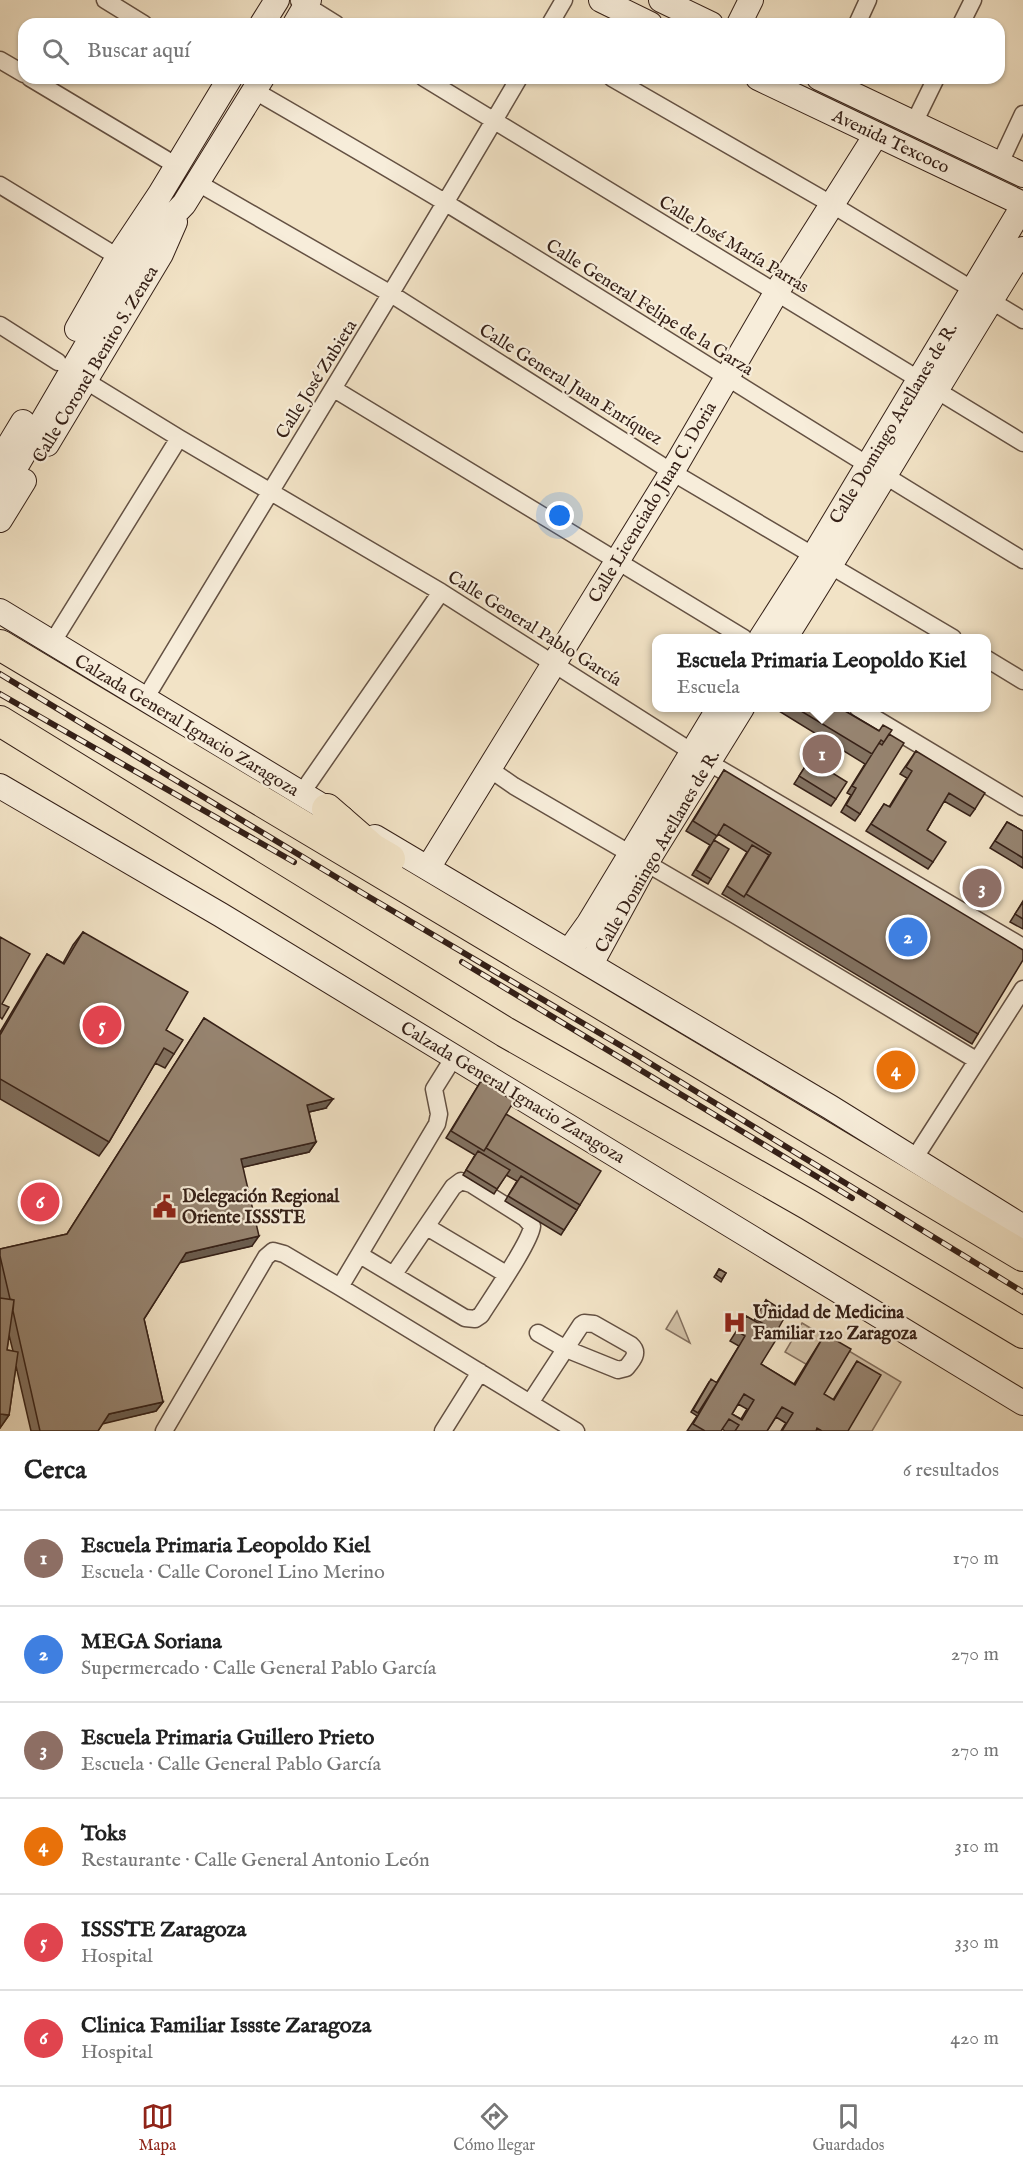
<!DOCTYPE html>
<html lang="es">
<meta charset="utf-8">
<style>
:root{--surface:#fff;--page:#f2f2f2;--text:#222;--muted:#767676;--line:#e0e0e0;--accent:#8f2418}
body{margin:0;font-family:"IM FELL English",serif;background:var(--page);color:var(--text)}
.you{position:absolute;left:560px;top:516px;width:21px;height:21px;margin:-15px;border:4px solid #fff;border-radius:50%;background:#1a73e8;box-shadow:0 0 0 9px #1a73e833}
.badge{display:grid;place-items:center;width:39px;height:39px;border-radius:50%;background:var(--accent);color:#fff;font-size:20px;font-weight:700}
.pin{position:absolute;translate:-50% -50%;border:3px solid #fff;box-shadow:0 2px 6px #0006}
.popup{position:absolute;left:652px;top:634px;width:339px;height:78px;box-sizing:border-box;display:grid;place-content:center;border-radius:12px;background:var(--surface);filter:drop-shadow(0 2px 4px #0005);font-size:20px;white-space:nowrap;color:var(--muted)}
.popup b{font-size:22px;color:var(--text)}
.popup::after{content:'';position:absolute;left:50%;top:100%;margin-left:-12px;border:12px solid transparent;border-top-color:var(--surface)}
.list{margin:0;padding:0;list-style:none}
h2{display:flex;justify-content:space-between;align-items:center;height:78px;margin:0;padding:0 24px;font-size:26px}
h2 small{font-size:20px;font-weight:400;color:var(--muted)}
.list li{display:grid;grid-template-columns:39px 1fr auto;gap:18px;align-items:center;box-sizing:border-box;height:96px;padding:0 24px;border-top:2px solid var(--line)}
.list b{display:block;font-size:22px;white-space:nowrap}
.list p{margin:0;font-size:20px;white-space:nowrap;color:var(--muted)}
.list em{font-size:20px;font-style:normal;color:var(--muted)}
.icon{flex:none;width:33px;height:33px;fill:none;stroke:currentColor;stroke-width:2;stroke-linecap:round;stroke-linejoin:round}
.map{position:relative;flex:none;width:1023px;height:1431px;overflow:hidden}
.search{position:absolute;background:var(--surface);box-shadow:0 2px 4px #0004;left:18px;right:18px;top:18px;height:66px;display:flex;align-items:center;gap:15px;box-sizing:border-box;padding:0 21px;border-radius:18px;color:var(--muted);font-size:22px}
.sheet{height:654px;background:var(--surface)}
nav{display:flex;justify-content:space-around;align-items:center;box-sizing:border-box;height:84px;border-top:2px solid var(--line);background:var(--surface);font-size:16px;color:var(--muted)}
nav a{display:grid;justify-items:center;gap:3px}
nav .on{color:var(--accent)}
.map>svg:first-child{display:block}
.green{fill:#d2c2a8;stroke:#847160;stroke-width:1.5}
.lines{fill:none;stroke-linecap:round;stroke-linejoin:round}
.street-casing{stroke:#645143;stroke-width:19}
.secondary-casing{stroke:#352017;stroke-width:26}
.highway-casing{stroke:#352017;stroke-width:32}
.street{stroke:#f7edda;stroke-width:16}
.secondary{stroke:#f7edda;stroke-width:24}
.highway{stroke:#f2e3c6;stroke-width:30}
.rail-casing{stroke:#352017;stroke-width:6}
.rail{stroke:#f7edda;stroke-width:4;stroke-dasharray:11;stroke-linecap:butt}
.wall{fill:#827262;stroke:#352017;stroke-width:1.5;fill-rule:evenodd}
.shaded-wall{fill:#6a5d50;stroke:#352017;stroke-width:1.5}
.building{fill:#978572;stroke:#352017;stroke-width:1.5;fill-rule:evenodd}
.labels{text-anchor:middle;stroke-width:4.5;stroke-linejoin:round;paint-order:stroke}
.street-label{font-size:18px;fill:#352017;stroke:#f7edda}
.poi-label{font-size:18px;font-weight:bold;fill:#352017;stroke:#f7edda;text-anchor:start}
</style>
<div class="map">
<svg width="1023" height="1431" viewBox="0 0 1023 1431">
<rect width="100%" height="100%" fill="#f2e3c6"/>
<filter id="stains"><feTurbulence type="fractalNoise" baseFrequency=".00333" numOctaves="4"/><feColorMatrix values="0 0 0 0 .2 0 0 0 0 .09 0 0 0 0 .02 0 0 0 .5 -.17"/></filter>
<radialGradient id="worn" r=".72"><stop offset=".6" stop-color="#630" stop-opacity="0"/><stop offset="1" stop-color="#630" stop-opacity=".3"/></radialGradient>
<path class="green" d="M677 1311 690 1343 666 1329Z
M802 1323 901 1382 872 1431H847L827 1410 806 1364 785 1352Z
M775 1416 786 1423 781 1431H766Z"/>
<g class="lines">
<defs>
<path id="street" d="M105 0 144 24
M299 1 336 24
M550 24 564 0
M857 24 868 0
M961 24 973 0
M0 60 24 74
M30 78 177 166
M424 78 1023 443
M612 78 831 204 1023 320
M255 91C319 128 383 165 446 203 639 321 829 443 1023 560
M914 123 936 78
M1000 163 1023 114
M198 183 391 294 672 472 953 638
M0 185 118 257
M0 325 58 362
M86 381 179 438 441 592 708 762 1023 947
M334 389 744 638
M52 643 179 438
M987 659 1023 681
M145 699C269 492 397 287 519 78
M858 708 1023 807
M488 768 514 786 737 916 976 1060
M301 794 441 592
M914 1159 1023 989
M427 1227 506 1274
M360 1255 465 1318 475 1319 481 1315C491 1299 531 1241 532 1226L525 1218 471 1184 461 1181 453 1187 394 1274
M340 1287 437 1124 439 1114 434 1089 454 1057
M530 1403 581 1325 584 1323 594 1324 631 1345C640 1353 632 1361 626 1368L618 1370 566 1349 538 1333
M164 1431 266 1257 273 1251 284 1254 340 1287 576 1431
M443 1431 480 1372"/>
<path id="secondary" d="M601 0 650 24
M661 0 711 24
M262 24 277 0
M295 24 309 0
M739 24 751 0
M758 78 1023 204
M819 78 1023 175
M77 329 118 257 160 194 230 78
M47 444 161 254 175 222
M0 460 23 422
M0 494 146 244 184 204 262 78
M0 520 24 481
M0 611 342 818
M761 638 814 555 1023 206
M785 638C866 510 942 378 1023 249
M0 786 221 915 1023 1403
M375 837 830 1107 1023 1227
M428 868 672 472 776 293 876 135
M569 951 589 923 719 708
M591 964 646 863 742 708"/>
<path id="highway" d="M0 645 1023 1256
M0 721 505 1032 809 1205 1023 1333
M327 809 373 849 390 859"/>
</defs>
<use href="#street" class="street-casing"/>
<use href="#secondary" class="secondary-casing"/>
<use href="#highway" class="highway-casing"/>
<use href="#street" class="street"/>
<use href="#secondary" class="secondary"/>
<use href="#highway" class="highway"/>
<defs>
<path id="rail" d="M0 674 364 894 635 1054 1023 1292
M0 694 294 862
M462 962 852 1198"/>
</defs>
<use href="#rail" class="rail-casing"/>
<use href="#rail" class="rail"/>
</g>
<path class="wall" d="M774 708H840L879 731 889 734 860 814 855 821 841 812 851 795 847 793 865 764Z
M916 751 975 809 970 816 944 801 927 830 933 862 928 869 866 831 884 804 889 807 907 778 900 774Z
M810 759 836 799 831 806 794 784Z
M724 770 978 1034 972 1044 722 894 747 852 718 834 714 840 711 879 708 884 692 875 710 845 686 831Z
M1007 822 1023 831V868L990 848Z
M1023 901V929L1010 922Z
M83 932 166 1030 174 1054 165 1068 155 1063 109 1142 99 1156 0 1099V1032L38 968 47 954 63 963 73 945Z
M204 1018 326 1108 309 1112 316 1142 309 1152 243 1167 252 1246 180 1262 144 1319 163 1402 156 1411 103 1423 98 1431H31L16 1366 9 1415 0 1428V1249L67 1234ZM9 1335 13 1351 7 1350Z
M481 1081 505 1116 580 1205 561 1235 505 1201 517 1181 506 1175 494 1194 463 1175 475 1155 446 1138Z
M719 1269 726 1273 721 1282 714 1277Z
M766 1300 778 1329 761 1364 794 1384 825 1334 824 1394 833 1400 857 1361 848 1431H781L786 1423 776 1417 767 1431H725L722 1429 721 1431H687L697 1416 691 1412 709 1382H717L739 1346 730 1341 746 1316 754 1321ZM738 1404 747 1409 741 1419 732 1414Z"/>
<path class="shaded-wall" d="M333 1099 326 1108 300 1114 307 1105Z
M316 1142 309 1152 235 1169 241 1159Z
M259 1236 252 1246 179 1263 186 1253Z
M163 1402 156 1411 102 1424 109 1414Z
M0 1414 9 1415 0 1428Z"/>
<path class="building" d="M796 708H840L879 731 883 725 892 730 884 742 881 740 872 754Z
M889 734 904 743 860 814 846 805 856 788 852 786 879 743 882 745Z
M916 751 985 793 975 809 949 793 927 830 946 842 933 862 871 824 884 804 890 807 912 771 906 767Z
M810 759 847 782 836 799 799 776Z
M724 770 1023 950V960L978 1034 746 894 771 853 724 824 717 836 693 821Z
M1007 822 1023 831V858L995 841Z
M714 840 729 849 711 879 696 870Z
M752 845 769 855 744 897 727 886Z
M1023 902V919L1015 914Z
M83 932 188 992 166 1030 183 1040 174 1054 164 1048 109 1142 0 1079V1035L47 954 64 964Z
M0 937 30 954 2 1004 9 1007 2 1019 0 1017Z
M204 1018 333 1099 307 1105 316 1142 241 1159 259 1236 186 1253 144 1319 163 1402 109 1414 98 1431H40L13 1311 14 1300 10 1299 0 1256V1249L67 1234Z
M481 1081 514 1101 484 1151 451 1131Z
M506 1114 601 1171 580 1205 486 1148Z
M478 1151 510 1170 497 1189 466 1170Z
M521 1176 577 1210 564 1230 508 1196Z
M719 1269 726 1273 722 1279 716 1275Z
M0 1298 14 1300 7 1350 18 1352 9 1415 0 1414Z
M766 1300 787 1313 778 1329 781 1330 778 1335 763 1326 764 1324 755 1319Z
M746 1316 779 1335 761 1364 795 1385 825 1334 851 1349 824 1394 834 1400 857 1361 881 1375 848 1431H822L817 1428 816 1431H782L793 1413 782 1407 767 1431H735L739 1425 729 1419 721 1431H705L693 1424 745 1336 737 1331ZM744 1394 754 1400 742 1420 732 1414Z
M711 1379 717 1383 698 1413 693 1410Z"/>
<defs>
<symbol id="civic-bare" viewBox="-9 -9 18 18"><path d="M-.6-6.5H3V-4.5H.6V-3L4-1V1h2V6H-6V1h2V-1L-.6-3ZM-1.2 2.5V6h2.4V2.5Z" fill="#8f2418" stroke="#f7edda" stroke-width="2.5" paint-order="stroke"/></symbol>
<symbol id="hospital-bare" viewBox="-9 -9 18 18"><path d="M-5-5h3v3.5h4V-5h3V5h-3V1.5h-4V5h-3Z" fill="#8f2418" stroke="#f7edda" stroke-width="2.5" paint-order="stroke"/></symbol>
</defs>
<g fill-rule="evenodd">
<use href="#civic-bare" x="148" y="1190" width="33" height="33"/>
<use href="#hospital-bare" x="718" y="1306" width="33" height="33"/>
</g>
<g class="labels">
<g class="street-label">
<text transform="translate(891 141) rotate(25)" y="6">Avenida Texcoco</text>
<text transform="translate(734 244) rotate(31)" y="6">Calle José María Parras</text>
<text transform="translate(650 307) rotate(32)" y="6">Calle General Felipe de la Garza</text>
<text transform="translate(95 364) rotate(-59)" y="6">Calle Coronel Benito S. Zenea</text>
<text transform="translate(316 379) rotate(-58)" y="6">Calle José Zubieta</text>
<text transform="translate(571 384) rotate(32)" y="6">Calle General Juan Enríquez</text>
<text transform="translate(893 423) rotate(-59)" y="6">Calle Domingo Arellanes de R.</text>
<text transform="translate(652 502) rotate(-59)" y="6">Calle Licenciado Juan C. Doria</text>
<text transform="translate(535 628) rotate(32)" y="6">Calle General Pablo García</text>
<text transform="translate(187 725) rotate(31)" y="6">Calzada General Ignacio Zaragoza</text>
<text transform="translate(657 851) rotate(-60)" y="6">Calle Domingo Arellanes de R.</text>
<text transform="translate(513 1092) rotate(31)" y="6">Calzada General Ignacio Zaragoza</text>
</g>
<g class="poi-label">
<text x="182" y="1202">Delegación Regional<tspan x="182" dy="21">Oriente ISSSTE</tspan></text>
<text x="753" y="1318">Unidad de Medicina<tspan x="753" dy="21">Familiar 120 Zaragoza</tspan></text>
</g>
</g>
<rect width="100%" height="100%" filter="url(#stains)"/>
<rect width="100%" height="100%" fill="url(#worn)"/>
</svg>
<div class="you"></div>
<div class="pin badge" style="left:822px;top:754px;background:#8d6e63">1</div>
<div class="popup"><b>Escuela Primaria Leopoldo Kiel</b>Escuela</div>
<div class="pin badge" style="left:908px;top:937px;background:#3f7fe0">2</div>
<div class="pin badge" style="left:982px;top:888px;background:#8d6e63">3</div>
<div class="pin badge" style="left:896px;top:1070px;background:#e8710a">4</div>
<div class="pin badge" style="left:102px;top:1025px;background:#e0444e">5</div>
<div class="pin badge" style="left:40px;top:1202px;background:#e0444e">6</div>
<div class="search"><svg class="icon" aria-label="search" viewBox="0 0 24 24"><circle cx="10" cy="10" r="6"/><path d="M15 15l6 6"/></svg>Buscar aquí</div>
</div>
<section class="sheet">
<h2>Cerca<small>6 resultados</small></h2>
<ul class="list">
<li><span class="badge" style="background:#8d6e63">1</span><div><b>Escuela Primaria Leopoldo Kiel</b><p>Escuela · Calle Coronel Lino Merino</p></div><em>170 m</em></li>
<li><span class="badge" style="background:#3f7fe0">2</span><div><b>MEGA Soriana</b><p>Supermercado · Calle General Pablo García</p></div><em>270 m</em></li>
<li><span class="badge" style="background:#8d6e63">3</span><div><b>Escuela Primaria Guillero Prieto</b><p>Escuela · Calle General Pablo García</p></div><em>270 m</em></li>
<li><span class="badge" style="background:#e8710a">4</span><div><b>Toks</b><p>Restaurante · Calle General Antonio León</p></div><em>310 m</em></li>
<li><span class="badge" style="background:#e0444e">5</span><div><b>ISSSTE Zaragoza</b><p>Hospital</p></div><em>330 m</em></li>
<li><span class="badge" style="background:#e0444e">6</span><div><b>Clinica Familiar Issste Zaragoza</b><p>Hospital</p></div><em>420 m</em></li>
</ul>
</section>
<nav>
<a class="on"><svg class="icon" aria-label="map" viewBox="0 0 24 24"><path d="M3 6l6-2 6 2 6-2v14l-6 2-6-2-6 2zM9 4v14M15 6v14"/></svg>Mapa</a>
<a><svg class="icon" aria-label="directions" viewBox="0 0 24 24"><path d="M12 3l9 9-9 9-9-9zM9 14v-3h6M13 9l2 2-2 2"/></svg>Cómo llegar</a>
<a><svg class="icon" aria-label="saved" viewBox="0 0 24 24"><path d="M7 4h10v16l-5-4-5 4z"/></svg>Guardados</a>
</nav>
